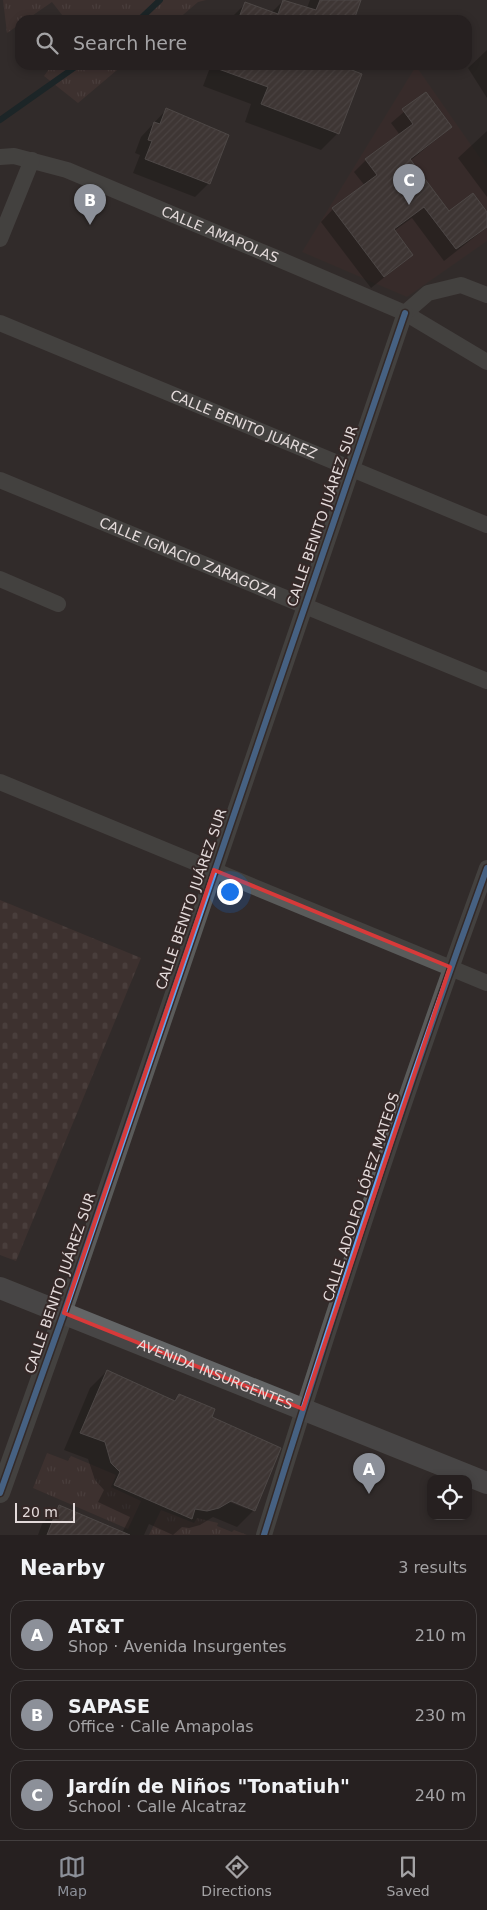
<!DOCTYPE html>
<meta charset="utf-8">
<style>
:root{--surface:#262020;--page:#322d2d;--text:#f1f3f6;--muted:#a4a3a5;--line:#423e3e;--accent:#8c9099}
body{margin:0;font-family:"DejaVu Sans",sans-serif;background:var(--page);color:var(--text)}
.controls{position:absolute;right:15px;bottom:15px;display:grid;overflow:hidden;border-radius:10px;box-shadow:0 2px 8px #0003}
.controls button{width:45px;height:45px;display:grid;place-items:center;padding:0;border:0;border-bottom:1px solid var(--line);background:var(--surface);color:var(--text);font:25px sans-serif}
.scale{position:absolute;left:15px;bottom:12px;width:60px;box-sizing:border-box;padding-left:5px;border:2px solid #e3dada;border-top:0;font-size:14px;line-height:18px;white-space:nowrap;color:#e3dada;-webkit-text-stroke:4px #352827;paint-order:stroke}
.you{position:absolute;left:229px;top:891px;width:18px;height:18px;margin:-12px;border:4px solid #fff;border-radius:50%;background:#1a73e8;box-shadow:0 0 0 8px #1a73e833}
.badge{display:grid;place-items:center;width:32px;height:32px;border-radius:50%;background:var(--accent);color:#fff;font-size:16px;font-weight:700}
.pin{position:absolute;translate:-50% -41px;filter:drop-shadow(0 1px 2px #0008)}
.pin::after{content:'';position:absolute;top:26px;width:18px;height:15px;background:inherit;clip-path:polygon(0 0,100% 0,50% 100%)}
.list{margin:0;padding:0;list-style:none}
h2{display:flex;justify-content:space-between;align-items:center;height:65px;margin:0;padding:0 20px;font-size:21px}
h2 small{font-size:16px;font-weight:400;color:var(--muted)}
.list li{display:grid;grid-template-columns:32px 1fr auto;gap:15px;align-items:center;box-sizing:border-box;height:70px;margin:0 10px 10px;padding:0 10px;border:1px solid var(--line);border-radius:15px}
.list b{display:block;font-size:19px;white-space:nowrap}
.list p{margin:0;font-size:16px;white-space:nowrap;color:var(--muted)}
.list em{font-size:16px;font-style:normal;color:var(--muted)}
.icon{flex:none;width:28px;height:28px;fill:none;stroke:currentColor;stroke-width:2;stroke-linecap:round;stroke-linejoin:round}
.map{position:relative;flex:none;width:487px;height:1535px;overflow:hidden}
.search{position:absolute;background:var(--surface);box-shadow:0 2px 8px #0003;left:15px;right:15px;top:15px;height:55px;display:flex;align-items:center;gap:12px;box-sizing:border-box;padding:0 18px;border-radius:15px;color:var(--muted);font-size:19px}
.sheet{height:305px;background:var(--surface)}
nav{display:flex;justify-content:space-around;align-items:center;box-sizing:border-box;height:70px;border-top:1px solid var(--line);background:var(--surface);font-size:14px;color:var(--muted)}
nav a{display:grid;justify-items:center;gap:2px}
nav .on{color:var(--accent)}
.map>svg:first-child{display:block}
.built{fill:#3e2b2a}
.cemetery{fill:url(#cemetery-stones)}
.park{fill:url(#park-tufts)}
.shadow{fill:#0007;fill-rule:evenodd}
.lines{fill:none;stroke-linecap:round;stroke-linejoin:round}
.stream{stroke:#041d24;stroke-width:6}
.building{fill:url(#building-hatch);stroke:#6f6968}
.minor{stroke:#5a5b5a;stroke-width:16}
.tertiary{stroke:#5a5b5a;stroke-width:20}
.secondary{stroke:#636566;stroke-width:22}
.cycleway-casing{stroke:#352827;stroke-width:9}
.cycleway{stroke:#60a3ed;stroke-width:6}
.marked{fill:none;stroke:#d73a3a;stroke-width:4;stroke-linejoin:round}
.labels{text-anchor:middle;stroke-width:4;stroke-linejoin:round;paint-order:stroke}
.street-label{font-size:14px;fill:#e3dada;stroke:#352827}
</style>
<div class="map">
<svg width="487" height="1535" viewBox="0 0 487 1535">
<defs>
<pattern id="cemetery-stones" width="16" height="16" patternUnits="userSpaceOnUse" patternTransform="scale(1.25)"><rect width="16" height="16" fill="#4d3836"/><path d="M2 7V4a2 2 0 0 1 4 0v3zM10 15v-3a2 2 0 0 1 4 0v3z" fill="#665452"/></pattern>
<pattern id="park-tufts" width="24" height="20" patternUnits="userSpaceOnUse" patternTransform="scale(1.25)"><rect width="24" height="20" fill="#4d3836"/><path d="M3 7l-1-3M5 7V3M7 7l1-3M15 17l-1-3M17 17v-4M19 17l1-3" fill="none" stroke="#665452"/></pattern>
<pattern id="building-hatch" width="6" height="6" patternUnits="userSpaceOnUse" patternTransform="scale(1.25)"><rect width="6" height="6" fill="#4e4342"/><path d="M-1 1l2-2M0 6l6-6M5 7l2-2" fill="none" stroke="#675e5d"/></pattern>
</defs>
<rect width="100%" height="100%" fill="#322b2a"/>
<path class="built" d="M416 66 487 168V241L407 297 302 252Z"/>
<path class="cemetery" d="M0 900 141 958 16 1261 0 1255Z"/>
<path class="park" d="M3 0H206L198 2 177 20H66L52 2 26 20H20V24L7 33Z
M52 65H123L78 103 44 76Z
M47 1453 68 1461 71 1456 116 1475 111 1487 141 1501 128 1529 33 1488Z
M161 1510 194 1523 197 1518 218 1523 217 1526 232 1532 234 1530 247 1535H149Z"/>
<path class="shadow" d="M284 0 307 8 310 0H360L352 20H229L245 4 271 13Z
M487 50V98L468 68Z
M211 65H335L338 133 321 150 245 122 251 104 203 86Z
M426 93 451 127 410 161 448 213 487 214V227L444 261 412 218 394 231 412 255 371 288 321 222 333 209 365 186 354 172 366 160 400 135 391 123Z
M166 110 209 183 195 197 133 173 140 155 135 153 141 137Z
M487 131V197L458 158Z
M107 1371 173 1401 180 1395 210 1418 254 1510 237 1527 213 1517 200 1525 189 1528 182 1527 173 1535 149 1524 144 1535H38L42 1524 59 1506 122 1533 130 1517 98 1502 104 1490 95 1480 88 1459 64 1450 90 1388ZM226 1497 247 1506V1509L225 1500Z"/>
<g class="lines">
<path class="stream" d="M139 20 160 0
M0 120 78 65"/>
</g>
<path class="building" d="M283 0 316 10 320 0H361L354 20H238L245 2 278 14Z
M214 65H339L362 74 339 134 261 104 268 87 213 67Z
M426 92 452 127 410 159 449 211 473 193 487 212V227L456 249 424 207 394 229 413 255 384 277 332 208 377 175 365 159 413 124 402 109Z
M166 108 229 135 210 184 145 159 152 141 148 140 154 122 160 124Z
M107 1370 175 1401 179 1394 215 1409 212 1417 281 1448 255 1511 231 1501 219 1508 207 1511 195 1509 192 1519 114 1485 120 1472 111 1463 105 1442 80 1433Z
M59 1505 130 1535H47Z"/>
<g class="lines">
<g class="minor">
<path id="s1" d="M0 157 14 156 67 170 274 257 405 313 487 362"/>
<path d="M0 239 32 160"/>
<path d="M405 313 428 293 461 285 487 295"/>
<path id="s2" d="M0 323 487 525"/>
<path id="s3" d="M0 480 487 681"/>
<path d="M0 579 58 604"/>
<path d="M0 782 487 983"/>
<path d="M64 1313 405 313"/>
<path d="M264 1535C333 1311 407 1088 487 868"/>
</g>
<path class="tertiary" d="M0 1493 64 1313"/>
<path class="secondary" id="s4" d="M0 1288 487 1483"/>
<defs>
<path id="cycleway" d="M0 1493 64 1313 405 313
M264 1535C333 1311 407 1088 487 868"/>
</defs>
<use href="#cycleway" class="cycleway-casing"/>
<use href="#cycleway" class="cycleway"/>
</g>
<path d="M0 0H487V1535H0ZM214 870 450 967 303 1409 64 1313Z" fill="#322b2a" fill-opacity=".55" fill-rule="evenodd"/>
<path class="marked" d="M214 870 450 967 303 1409 64 1313Z"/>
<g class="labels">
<g class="street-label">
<text dy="5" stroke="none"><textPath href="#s1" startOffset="235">CALLE AMAPOLAS</textPath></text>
<text dy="5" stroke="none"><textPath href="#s2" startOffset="264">CALLE BENITO JUÁREZ</textPath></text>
<text transform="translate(322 516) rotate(-71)" y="5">CALLE BENITO JUÁREZ SUR</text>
<text dy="5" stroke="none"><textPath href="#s3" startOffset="204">CALLE IGNACIO ZARAGOZA</textPath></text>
<text transform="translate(191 899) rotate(-71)" y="5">CALLE BENITO JUÁREZ SUR</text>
<text transform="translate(361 1197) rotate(-72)" y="5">CALLE ADOLFO LÓPEZ MATEOS</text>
<text transform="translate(60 1283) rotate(-71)" y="5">CALLE BENITO JUÁREZ SUR</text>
<text dy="5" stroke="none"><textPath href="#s4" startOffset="232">AVENIDA INSURGENTES</textPath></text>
</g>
</g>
</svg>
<div class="controls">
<button><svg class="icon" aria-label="locate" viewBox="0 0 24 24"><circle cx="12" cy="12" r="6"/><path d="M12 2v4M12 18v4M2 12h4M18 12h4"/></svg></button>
</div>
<div class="scale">20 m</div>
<div class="you"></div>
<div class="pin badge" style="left:369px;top:1494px">A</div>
<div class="pin badge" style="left:90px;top:225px">B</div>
<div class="pin badge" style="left:409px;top:205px">C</div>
<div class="search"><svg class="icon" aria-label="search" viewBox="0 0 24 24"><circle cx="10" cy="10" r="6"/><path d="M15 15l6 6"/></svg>Search here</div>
</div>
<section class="sheet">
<h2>Nearby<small>3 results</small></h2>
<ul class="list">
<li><span class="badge">A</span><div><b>AT&amp;T</b><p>Shop · Avenida Insurgentes</p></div><em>210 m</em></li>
<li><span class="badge">B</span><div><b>SAPASE</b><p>Office · Calle Amapolas</p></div><em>230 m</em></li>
<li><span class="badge">C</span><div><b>Jardín de Niños &quot;Tonatiuh&quot;</b><p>School · Calle Alcatraz</p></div><em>240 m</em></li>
</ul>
</section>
<nav>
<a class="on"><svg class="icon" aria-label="map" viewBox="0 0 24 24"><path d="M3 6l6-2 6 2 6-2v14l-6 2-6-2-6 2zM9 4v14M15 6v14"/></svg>Map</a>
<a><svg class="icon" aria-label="directions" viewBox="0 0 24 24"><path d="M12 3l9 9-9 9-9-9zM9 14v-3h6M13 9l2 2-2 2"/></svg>Directions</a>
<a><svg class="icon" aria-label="saved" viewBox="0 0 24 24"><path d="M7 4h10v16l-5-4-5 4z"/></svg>Saved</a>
</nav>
